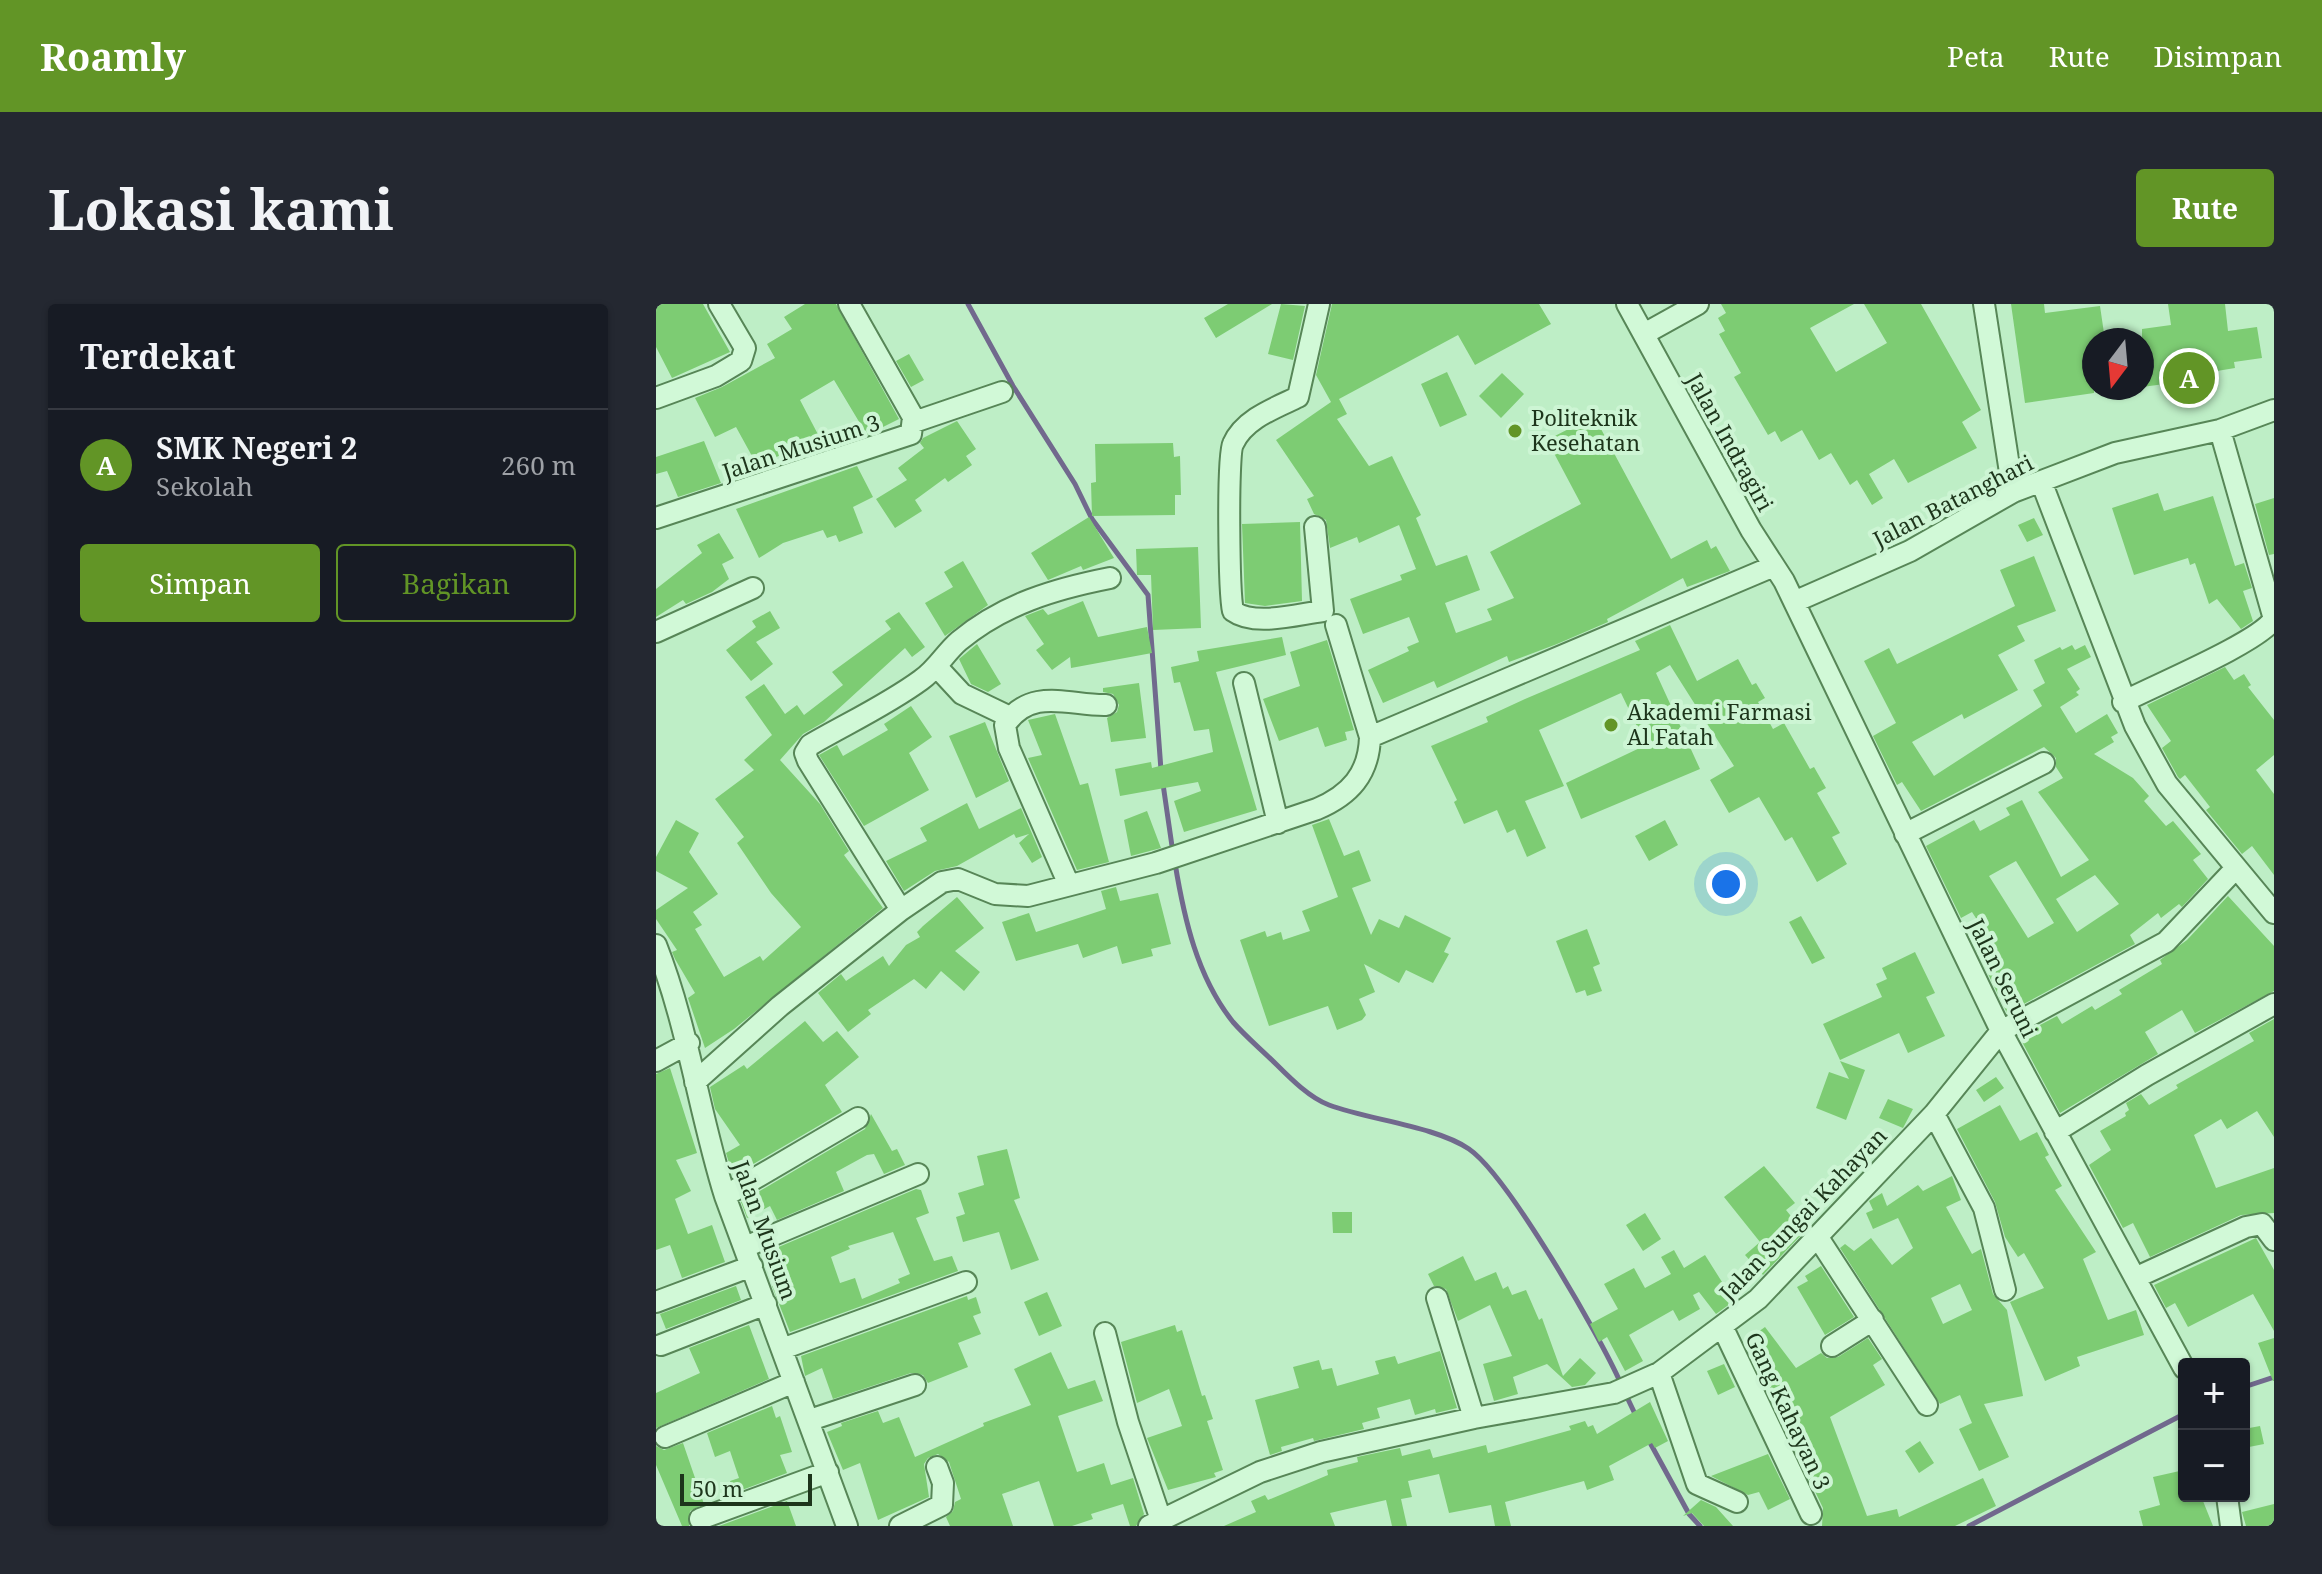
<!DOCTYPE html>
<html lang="id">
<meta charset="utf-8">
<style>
:root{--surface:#171b24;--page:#242831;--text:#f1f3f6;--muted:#9ea1a6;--line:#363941;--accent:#629526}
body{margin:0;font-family:"Noto Serif",serif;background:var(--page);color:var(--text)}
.controls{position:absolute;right:24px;bottom:24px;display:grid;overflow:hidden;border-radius:8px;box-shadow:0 2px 6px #0004}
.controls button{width:72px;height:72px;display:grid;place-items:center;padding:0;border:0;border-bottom:2px solid var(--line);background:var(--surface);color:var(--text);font:40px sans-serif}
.compass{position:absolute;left:1426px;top:24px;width:72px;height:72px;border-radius:50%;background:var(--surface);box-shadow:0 2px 6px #0004;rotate:196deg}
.scale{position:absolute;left:24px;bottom:20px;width:132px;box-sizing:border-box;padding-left:8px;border:4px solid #1d351b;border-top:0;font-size:22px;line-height:28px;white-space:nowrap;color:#1d351b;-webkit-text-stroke:6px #cdf5d4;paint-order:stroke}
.you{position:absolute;left:1070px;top:580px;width:28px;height:28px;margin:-20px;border:6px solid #fff;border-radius:50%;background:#1a73e8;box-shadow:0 0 0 12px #1a73e833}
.badge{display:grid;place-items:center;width:52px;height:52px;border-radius:50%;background:var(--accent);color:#fff;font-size:26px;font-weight:700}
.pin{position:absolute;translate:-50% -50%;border:4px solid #fff;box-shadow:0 2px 8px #0006}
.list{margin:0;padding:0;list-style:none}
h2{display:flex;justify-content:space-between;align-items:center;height:104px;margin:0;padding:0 32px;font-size:34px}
h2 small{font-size:26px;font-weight:400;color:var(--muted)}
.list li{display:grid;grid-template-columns:52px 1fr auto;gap:24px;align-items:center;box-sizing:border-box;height:112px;padding:0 32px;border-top:2px solid var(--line)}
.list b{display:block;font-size:30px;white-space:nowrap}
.list p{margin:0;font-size:26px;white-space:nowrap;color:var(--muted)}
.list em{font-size:26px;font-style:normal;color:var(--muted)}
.actions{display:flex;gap:16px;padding:24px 32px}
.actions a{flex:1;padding:18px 0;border:2px solid var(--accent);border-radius:8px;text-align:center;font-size:28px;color:var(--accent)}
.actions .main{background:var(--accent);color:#fff}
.map{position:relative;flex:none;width:1618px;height:1222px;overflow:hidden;border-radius:8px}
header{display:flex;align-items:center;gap:48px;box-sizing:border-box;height:112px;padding:0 40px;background:var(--accent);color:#fff}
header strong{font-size:38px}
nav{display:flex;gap:44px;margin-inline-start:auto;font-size:28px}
.intro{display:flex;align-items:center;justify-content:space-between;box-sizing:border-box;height:192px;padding:0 48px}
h1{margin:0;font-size:56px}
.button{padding:20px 36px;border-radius:8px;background:var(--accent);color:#fff;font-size:28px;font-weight:700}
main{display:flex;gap:48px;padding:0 48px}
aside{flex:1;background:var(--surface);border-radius:8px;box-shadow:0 2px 6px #0004}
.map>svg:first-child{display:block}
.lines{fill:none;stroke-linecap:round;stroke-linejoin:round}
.stream{stroke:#71698d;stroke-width:5}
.building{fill:#7dcc73;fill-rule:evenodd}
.minor-casing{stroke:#578657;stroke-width:24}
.minor{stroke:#d1f9d7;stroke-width:20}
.poi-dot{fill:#629526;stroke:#cdf5d4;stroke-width:3}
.labels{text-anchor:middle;stroke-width:8;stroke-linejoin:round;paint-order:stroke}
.poi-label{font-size:22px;fill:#1d351b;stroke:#cdf5d4;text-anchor:start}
.street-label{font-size:22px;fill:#1d351b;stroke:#cdf5d4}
</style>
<header>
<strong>Roamly</strong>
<nav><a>Peta</a><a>Rute</a><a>Disimpan</a></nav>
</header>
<div class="intro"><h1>Lokasi kami</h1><a class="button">Rute</a></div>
<main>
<aside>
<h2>Terdekat<small></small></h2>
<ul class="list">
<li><span class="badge">A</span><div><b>SMK Negeri 2</b><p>Sekolah</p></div><em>260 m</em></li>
</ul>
<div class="actions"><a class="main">Simpan</a><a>Bagikan</a></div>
</aside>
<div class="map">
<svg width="1618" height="1222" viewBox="0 0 1618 1222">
<rect width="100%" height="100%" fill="#beeec6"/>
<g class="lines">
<path class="stream" d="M312 0 357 82 419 180 436 215 492 291 505 466
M507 480 517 549
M519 559C528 614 541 673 577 718 590 733 606 746 621 761 635 775 654 794 673 801 713 816 779 822 813 845 852 872 944 1032 965 1080
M1588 1083 1618 1073
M969 1089 980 1112
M992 1135 1033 1210 1044 1222
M1313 1222 1528 1110"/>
</g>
<path class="building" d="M0 0H47L74 48 16 74 0 43Z
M149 0H180L243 115 211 131 178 76 144 96 167 140 137 155 132 147 102 163 80 123 59 133 39 94 66 83 119 54 111 40 136 25 128 13Z
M572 0H616L560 34 548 14Z
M625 0 649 2 637 56 612 50Z
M676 0H883L895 20 819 61 802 31 683 95 691 110 681 115 713 162 736 152 765 211 760 214 780 262 811 251 824 286 789 299 800 329 836 316 831 305 858 294 834 248 925 200 891 136 938 112 1015 255 1051 236 1055 245 1060 242 1074 267 1031 283 1027 274 951 315 952 318 901 340 853 358 851 352 781 384 778 377 727 399 712 366 753 347 751 343 763 338 753 313 707 330 694 295 746 276 744 271 760 265 743 221 703 239 701 233 674 244 670 216 658 210 651 195 658 192 620 136 675 98 660 71Z
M1065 0H1198L1154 24 1180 68 1231 39 1208 0H1265L1325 106 1306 118 1321 144 1252 179 1238 155 1213 170 1227 194 1216 201 1201 176 1194 181 1175 149 1163 156 1146 126 1125 138 1119 127 1112 131 1078 73 1085 69 1063 30 1069 27 1062 14 1070 9Z
M1355 0H1388L1389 9 1444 2 1449 36H1438V89L1369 99Z
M1512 0H1569L1572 27 1601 23 1606 54 1578 58 1579 64 1531 72V77L1486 83V25L1515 21Z
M253 50 268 76 255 83 240 57Z
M791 68 811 111 784 123 765 80Z
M846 69 868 90 845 114 823 92Z
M301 117 320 145 310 152 316 161 292 178 289 174 259 196 266 207 239 224 220 195 251 176 242 164 268 144 264 139 267 134Z
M48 137 65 179 22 193 11 167 0 170V153Z
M517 139 518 153 524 152 525 191H519V211L436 212 435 179 440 178 439 140Z
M201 162 217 193 197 203 207 229 183 238 180 231 171 234 167 226 127 239 103 254 80 205Z
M1502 189 1508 207 1557 192 1579 262 1588 259 1596 284 1587 287 1597 317 1585 325 1561 295 1553 300 1539 259 1534 261 1532 254 1478 271 1456 204Z
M1618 194V250L1613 251 1599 200Z
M433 213 458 254 427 266 425 262 392 276 375 249Z
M1378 214 1387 231 1371 238 1362 221Z
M644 218 646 297 609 302 589 299 586 220Z
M63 229 78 254 66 260 73 275 56 288 30 300 27 296 0 313V285L46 249 41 241Z
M542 243 545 324 497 326 495 271H481L480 245Z
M1378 252 1400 307 1361 322 1369 337 1342 351 1362 386 1308 415 1306 410 1256 438 1278 472 1386 402 1377 386 1389 379 1378 356 1404 343 1406 346 1416 341 1419 346 1429 341 1435 353 1411 365 1424 385 1420 388 1423 391 1404 403 1420 429 1451 410 1462 429 1455 433 1458 438 1438 450 1477 474 1493 492 1488 497 1510 522 1517 517 1545 550 1537 556 1552 575 1526 603 1523 600 1505 614 1502 609 1474 631 1479 640 1351 709 1320 645 1334 636 1316 608 1305 614 1270 542 1318 516 1324 527 1354 511 1350 504 1366 496 1405 573 1433 556 1382 488 1407 474 1400 463V454L1388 443 1265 507 1246 478 1241 481 1217 432 1240 419 1208 357 1233 344 1241 360 1359 302 1344 266ZM1360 557 1398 619 1372 634 1333 572ZM1439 571 1463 600 1421 628 1400 595Z
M307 257 332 301 289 332 269 299 297 283 288 268Z
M427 297 442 333 491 323 496 349 415 364 414 353 396 366 380 346 388 340 369 312 387 305 392 311Z
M114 307 124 324 100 338 117 360 95 377 70 346 100 323 96 317Z
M243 308 269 343 256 353 249 344 168 418 147 430 124 456 164 500 193 547 188 551 227 604 78 725 49 744 32 694 39 689 19 655 16 648 21 646 0 615V606L32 584 0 567V553L20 516 43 529 33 548 62 590 37 608 46 621 39 625 68 673 104 652 107 657 145 623 115 589 81 539 88 533 59 495 98 466 88 456 116 431 89 393 108 380 129 410 141 401 148 411 187 381 176 368 235 325 229 317Z
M1014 321 1041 377 1082 355 1096 381 1100 379 1109 394 1102 398 1117 425 1128 419 1154 465 1158 463 1170 484 1161 489 1184 529 1176 533 1191 560 1161 578 1136 533 1129 537 1103 493 1073 509 1054 476 1078 462 1014 361 1000 369 1044 465 925 515 910 479 990 441 965 389 883 426 908 482 869 497 890 544 871 553 859 525 851 529 841 506 808 520 798 498 801 496 775 442 832 418 830 413 869 395 984 346 979 337Z
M626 333 630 351 560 368 601 506 528 528 518 497 545 487 542 478 464 492 459 465 495 458 496 464 557 448 553 425 538 427 524 378 518 379 515 363 543 357 541 347Z
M671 336 698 426 689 428 691 436 669 443 662 423 623 437 607 395 644 382 634 348Z
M321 340 345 380 332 388 315 380 303 355Z
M1569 363 1578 376 1588 370 1595 381 1592 383 1618 416V451L1600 466 1618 490V571L1596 542 1586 550 1550 506 1554 503 1529 471 1524 475 1522 473 1506 444 1515 437 1491 401Z
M483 379 490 434 455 438 451 414 461 408 463 401 457 390 447 388V384Z
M255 402 276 433 253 449 273 486 208 522 163 451 181 441 187 452 232 426 228 420Z
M399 410 424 481 432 479 453 558 421 566 372 454 386 451 372 416Z
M329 418 353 477 320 494 293 432Z
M311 499 323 525 365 504 386 553 376 559 363 539 373 530 360 534 358 530 301 562 279 567 248 587 230 557 271 537 264 524Z
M491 507 505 544 475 552 468 516Z
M673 515 688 552 703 546 715 577 696 584 715 631 723 615 743 624 749 611 795 634 788 648 793 650 777 679 750 666 743 679 708 660 719 688 703 695 710 711 706 716 681 726 672 702 613 722 584 636 609 627 611 633 625 628 627 636 654 627 646 607 682 593 656 521Z
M1009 516 1022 541 993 557 979 532Z
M460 583 464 597 502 589 515 640 495 645 497 652 466 660 461 642 427 654 422 640 360 657 346 618 373 609 380 628 450 605 445 587Z
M1572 592 1618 642V687L1539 729 1526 706 1489 728 1502 750 1404 809 1363 732 1401 712 1406 720 1436 702 1439 706 1466 690 1463 686 1506 660 1504 656 1531 636Z
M301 593 328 624 299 647 324 668 308 687 285 667 270 685 258 675 212 706 215 710 192 728 162 689 185 670 190 677 227 652 233 662 250 641 264 633 261 628 267 622Z
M1145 612 1169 654 1156 660 1133 618Z
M931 625 944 660 937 663 946 687 931 692 929 686 920 689 900 637Z
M1259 648 1279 689 1270 693 1289 732 1252 749 1243 729 1184 756 1167 720 1226 693 1220 680 1231 675 1226 664Z
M1618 715V833L1601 807 1571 825 1565 815 1538 831 1560 884 1618 864V909L1585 911 1494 953 1477 919 1467 924 1433 861 1455 846 1444 827 1470 812 1469 809 1473 806 1470 799 1485 790 1493 801 1522 784 1520 781 1598 737 1593 729Z
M149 717 167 738 181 727 203 753 169 781 186 808 77 872 70 849 84 841 59 805 54 783 88 761 91 765Z
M1184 757 1209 766 1190 816 1160 804 1173 768 1193 775Z
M14 764 41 849 20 856 35 887 19 895 32 930 56 921 69 958 26 974 14 941 0 946V770Z
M1340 773 1348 784 1328 798 1320 786Z
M1232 795 1257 805 1247 824 1223 814Z
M1344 801 1364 837 1381 828 1393 851 1389 853 1406 882 1399 886 1440 948 1427 955 1452 1016 1480 1006 1488 1031 1421 1053 1424 1062 1389 1077 1354 998 1388 984 1368 949 1362 953 1349 933 1339 898 1301 825Z
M215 810 236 847 241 845 249 861 228 870 218 850 211 851 180 868 188 887 121 916 114 902 91 914 85 898 209 825Z
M351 845 364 894 358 896 383 956 355 966 343 928 307 938 300 913 309 910 302 889 328 881 321 852Z
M1108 862 1139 899 1130 906 1148 928 1107 971 1089 951 1104 938 1068 893Z
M1296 872 1305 896 1290 903 1316 950 1325 945 1337 990 1351 1006 1367 1092 1328 1100 1353 1153 1323 1167 1303 1125 1316 1119 1304 1091 1284 1100 1184 944 1189 940 1198 947 1215 934 1236 961 1257 944 1242 914 1217 925 1210 909 1217 906 1213 897 1226 889 1231 902 1262 881 1267 887ZM1304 980 1316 1006 1287 1020 1275 994Z
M260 885 265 886 273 909 260 914 278 957 296 952 302 967 134 1028 116 982 125 978 113 947ZM237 928 254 970 242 975 244 979 206 995 199 974 184 979 175 953 194 945 192 942Z
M676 908H696V929H677Z
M989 909 1005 935 987 947 970 921Z
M1600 934 1618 966V1027L1597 990 1532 1023 1519 999 1510 1004 1498 981Z
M1018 946 1028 964 1049 951 1078 997 1060 1010 1043 988 1037 991 1044 1005 1023 1017 1017 1006 973 1031 987 1057 969 1067 951 1033 943 1038 934 1020 962 1005 948 980 978 964 989 984 1015 970 1005 953Z
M807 952 819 977 840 968 847 985 852 982 856 991 870 986 883 1016 886 1014 907 1072 924 1054 940 1069 929 1081 916 1083 891 1060 857 1073 862 1090 838 1097 827 1060 856 1052 834 1001 802 1017 790 985 778 982 772 970Z
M1165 962 1198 1013 1169 1031 1141 983 1152 977 1149 972Z
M80 982 85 996 10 1025 4 1010Z
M391 988 406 1022 383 1032 368 998Z
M311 992 312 996 320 993 325 1009 317 1012 325 1030 302 1039 312 1063 272 1079 267 1071 255 1069 177 1095 166 1064 149 1072 145 1052Z
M93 1021 113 1075 0 1124V1089L44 1069 33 1044Z
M519 1021 521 1028 526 1026 546 1092 549 1091 557 1115 551 1117 567 1166 558 1169 560 1173 512 1186 491 1134 526 1122 513 1085 481 1099 465 1038Z
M1109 1023 1140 1064 1165 1049 1171 1054 1182 1053 1212 1034 1226 1055 1217 1061 1229 1081 1174 1113 1211 1212 1241 1205 1243 1213 1327 1174 1340 1202 1299 1222H1166L1167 1204 1121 1108 1129 1104 1102 1068 1088 1038Z
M1618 1034V1077H1617L1602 1039Z
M784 1047 801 1104 780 1109 779 1105 759 1111 754 1095 721 1104 724 1114 706 1119 708 1125 658 1137 657 1134 625 1143 626 1147 614 1151 599 1096 643 1084 637 1063 663 1056 666 1066 676 1064 681 1082 723 1070 719 1057 739 1052 742 1060Z
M395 1048 412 1085 439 1076 447 1097 402 1112 421 1168 448 1159 455 1181 477 1174 488 1210 480 1222H474L467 1200 435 1210 437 1215 416 1222H398L383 1177 346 1190 357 1222H294L290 1213 297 1207 299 1198 305 1195 293 1158 282 1150 272 1154 268 1160 273 1193 222 1216 204 1159 187 1166 171 1128 186 1122 185 1119 222 1107 227 1119 243 1113 259 1153 328 1122 327 1119 375 1101 358 1065Z
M1068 1060 1079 1083 1062 1091 1051 1067Z
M994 1098 1012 1137 999 1144 996 1139 953 1162 958 1176 931 1186 928 1177 849 1198 855 1222H839L835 1201 793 1209 783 1170 752 1177 756 1193 745 1195 751 1222H736L730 1196 674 1209 679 1222H568L600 1208 595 1197 609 1191 612 1196 672 1171 671 1166 702 1158 701 1153 744 1144 746 1152 774 1145 777 1154 830 1141 832 1149 915 1126 913 1122 929 1117 932 1123 937 1121 941 1130Z
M116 1102 120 1114 124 1112 136 1148 124 1151 131 1169 78 1189 74 1177 83 1174 74 1147 59 1153 51 1129Z
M1604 1122 1608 1140 1588 1144V1125Z
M1264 1137 1278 1159 1263 1169 1249 1147Z
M27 1139 48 1200 34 1207 33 1222H26L0 1161V1142L8 1146Z
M1112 1150 1134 1195 1112 1206 1103 1188 1092 1191 1055 1172Z
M1528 1166V1192H1545L1557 1222H1487L1483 1207 1504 1201 1497 1173Z
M1045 1196 1060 1203 1077 1222H1048L1036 1209 1027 1212Z
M131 1197 140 1222H63Z
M1618 1200V1222H1590L1586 1208Z"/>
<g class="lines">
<defs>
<path id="minor" d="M971 0 1095 226 1128 277 1345 727 1528 1064
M1328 0 1357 188
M988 30 1042 0
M0 94 60 72 85 57 89 44 63 0
M258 118 346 88
M1385 177 1479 422 1511 480 1618 609
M0 214 255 130 257 113 193 0
M659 223 667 307C642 310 599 323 577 307 573 290 571 152 577 140 588 115 619 104 642 93L663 0
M1138 298 1254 247 1357 188 1459 149 1564 126 1618 106
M680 321 714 433
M0 328 97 284
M281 363 306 390 354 413
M588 379 622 519
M1467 398C1497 382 1602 339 1618 315L1564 126
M1249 530 1388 459
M413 581 353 444 349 421C375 382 414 402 450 401
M245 606 152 457 149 449 154 441C190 420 231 401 265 376 281 365 289 349 303 337 348 300 398 285 454 274
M0 641C32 722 43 809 69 892L191 1222
M0 757 33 739
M39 778 124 702 245 606 286 578 302 575 339 590 372 592 500 559 661 505C694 491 713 470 714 433L1118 262
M1278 810 1328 904 1349 986
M1399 828 1491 771 1618 700
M69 892 202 814
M1161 932 1271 1101
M89 943 262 870
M1481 973 1590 923 1606 920 1618 936
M781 994 818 1114
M0 998 96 962
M1067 1024 1155 1210
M449 1029 472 1118 507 1222
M5 1041 110 1000
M1176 1042 1217 1016
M126 1045 310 978
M1003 1069 1041 1180 1081 1198
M154 1116 259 1081
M9 1133 138 1078
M1571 1192 1575 1222
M44 1215 172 1168
M244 1222 286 1201 287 1179 281 1163
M493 1222 604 1168 665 1148 818 1114 958 1089 1003 1069 1102 995 1278 810 1345 727 1510 638 1580 564"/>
</defs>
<use href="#minor" class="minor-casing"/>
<use href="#minor" class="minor"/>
</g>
<g class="poi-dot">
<circle cx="859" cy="127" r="8"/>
<circle cx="955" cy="421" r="8"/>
</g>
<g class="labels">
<g class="poi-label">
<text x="875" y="122">Politeknik<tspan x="875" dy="25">Kesehatan</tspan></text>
<text x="971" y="416">Akademi Farmasi<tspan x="971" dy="25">Al Fatah</tspan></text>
</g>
<g class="street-label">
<text transform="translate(1074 138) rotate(61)" y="8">Jalan Indragiri</text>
<text transform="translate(145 143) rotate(-18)" y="8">Jalan Musium 3</text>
<text transform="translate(1297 197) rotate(-27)" y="8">Jalan Batanghari</text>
<text transform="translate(1347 674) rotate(64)" y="8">Jalan Seruni</text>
<text transform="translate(1147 910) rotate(-46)" y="8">Jalan Sungai Kahayan</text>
<text transform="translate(109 926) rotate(70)" y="8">Jalan Musium</text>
<text transform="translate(1132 1107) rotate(65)" y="8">Gang Kahayan 3</text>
</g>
</g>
</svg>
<div class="controls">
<button>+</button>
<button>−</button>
</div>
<svg class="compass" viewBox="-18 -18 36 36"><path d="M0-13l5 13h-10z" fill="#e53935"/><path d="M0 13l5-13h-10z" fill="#9ea1a6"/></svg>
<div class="scale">50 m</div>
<div class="you"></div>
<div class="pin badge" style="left:1533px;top:74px">A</div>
</div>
</main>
